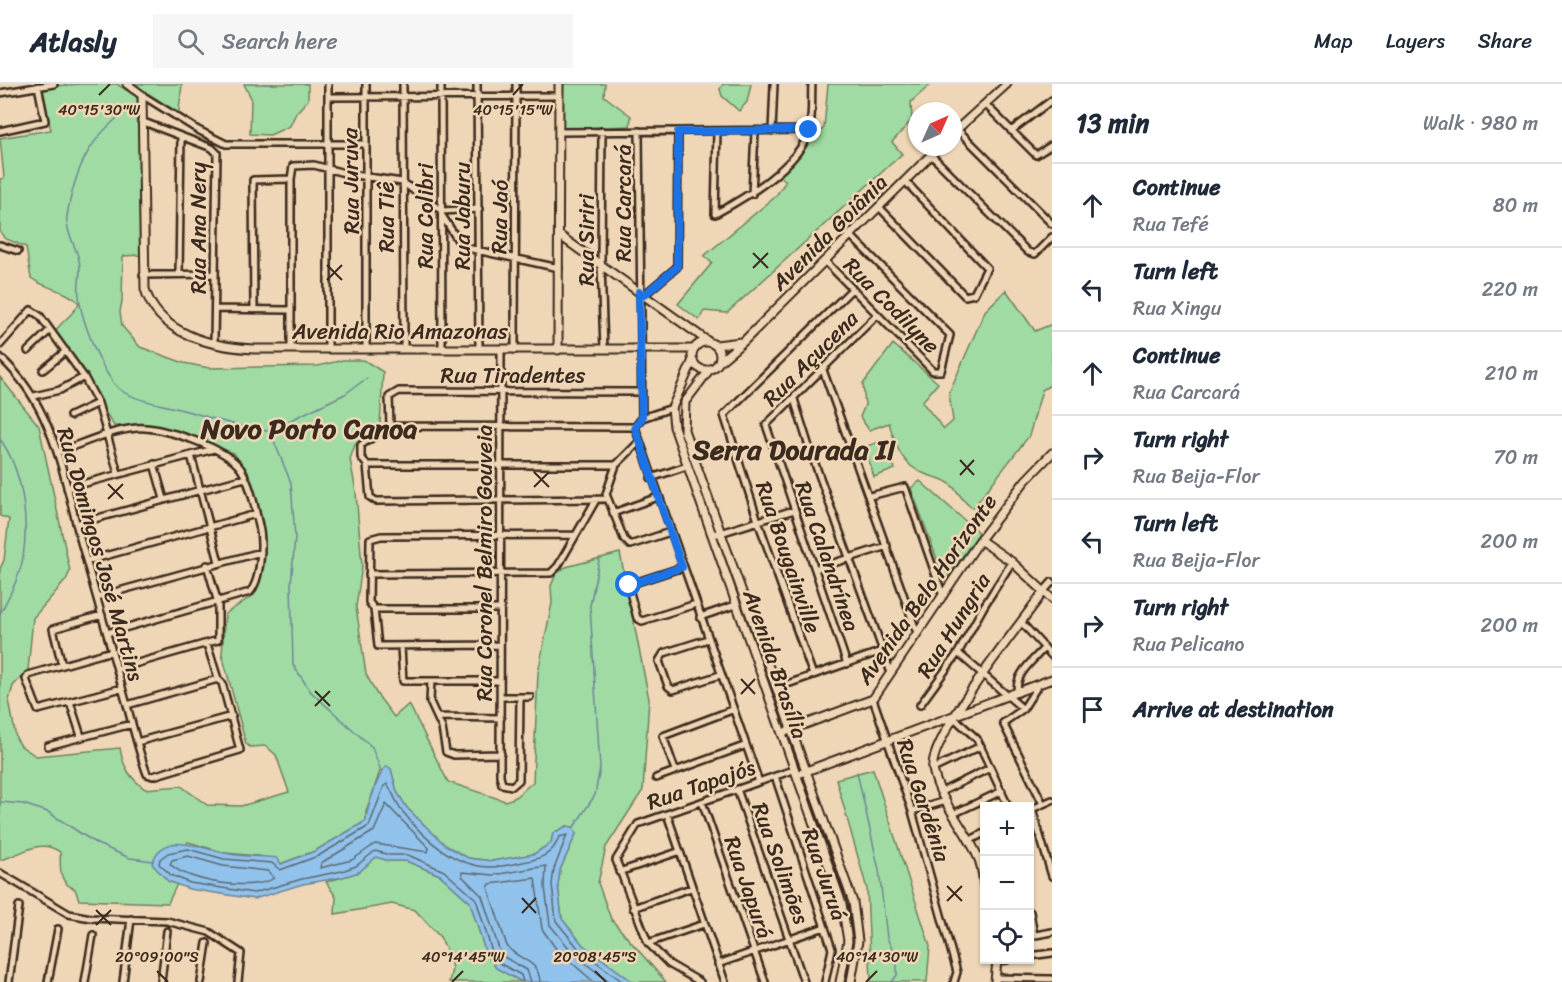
<!DOCTYPE html>
<meta charset="utf-8">
<style>
:root{--surface:#fff;--page:#f6f6f7;--text:#1f2937;--muted:#747a83;--line:#e0e1e3}
body{margin:0;font-family:Sriracha,sans-serif;background:var(--page);color:var(--text)}
.controls{position:absolute;right:18px;bottom:18px;display:grid;overflow:hidden;border-radius:0px;box-shadow:0 2px 4px #0004}
.controls button{width:54px;height:54px;display:grid;place-items:center;padding:0;border:0;border-bottom:2px solid var(--line);background:var(--surface);color:var(--text);font:30px sans-serif}
.compass{position:absolute;left:908px;top:18px;width:54px;height:54px;border-radius:50%;background:var(--surface);box-shadow:0 2px 4px #0004;rotate:45deg}
.stop{position:absolute;width:18px;height:18px;margin:-14px;border:4px solid #1a73e8;border-radius:50%;background:#fff}
.stop.end{background:#1a73e8;border-color:#fff;box-shadow:0 2px 6px #0008}
.list{margin:0;padding:0;list-style:none}
h2{display:flex;justify-content:space-between;align-items:center;height:78px;margin:0;padding:0 24px;font-size:26px}
h2 small{font-size:20px;font-weight:400;color:var(--muted)}
.list li{display:grid;grid-template-columns:39px 1fr auto;gap:18px;align-items:center;box-sizing:border-box;height:84px;padding:0 24px;border-top:2px solid var(--line)}
.list b{display:block;font-size:22px;white-space:nowrap}
.list p{margin:0;font-size:20px;white-space:nowrap;color:var(--muted)}
.list em{font-size:20px;font-style:normal;color:var(--muted)}
.icon{flex:none;width:33px;height:33px;fill:none;stroke:currentColor;stroke-width:2;stroke-linecap:round;stroke-linejoin:round}
.map{position:relative;flex:none;width:1052px;height:898px;overflow:hidden}
header{display:flex;align-items:center;gap:36px;box-sizing:border-box;height:84px;padding:0 30px;background:var(--surface);border-bottom:2px solid var(--line)}
header strong{font-size:28px}
nav{display:flex;gap:33px;margin-inline-start:auto;font-size:21px}
.search{width:420px;height:54px;background:var(--page);display:flex;align-items:center;gap:15px;box-sizing:border-box;padding:0 21px;border-radius:0px;color:var(--muted);font-size:22px}
main{display:flex}
aside{flex:1;background:var(--surface)}
.map>svg:first-child{display:block}
.green{fill:#9fdba2;stroke:#6d8260;stroke-width:1.5}
.water{fill:#90c2ec;stroke:#6e859a;stroke-width:1.5}
.lines{fill:none;stroke-linecap:round;stroke-linejoin:round}
.shore{stroke:#5d6770;stroke-width:1.5}
.stream{stroke:#6e859a;stroke-width:1.5}
.street-casing{stroke:#3b2a1e;stroke-width:10}
.secondary-casing{stroke:#3b2a1e;stroke-width:11}
.street{stroke:#efd6b6;stroke-width:5}
.secondary{stroke:#efd6b6;stroke-width:7}
.route{stroke:#1a73e8;stroke-width:8}
.ticks{fill:none;stroke:#3b2a1e;stroke-width:2}
.labels{text-anchor:middle;stroke-width:5;stroke-linejoin:round;paint-order:stroke}
.street-label{font-size:22px;fill:#3b2a1e;stroke:#efd6b6}
.district-label{font-size:28px;font-weight:bold;fill:#3b2a1e;stroke:#efd6b6}
.ticks-label{font-size:15px;text-anchor:middle;fill:#3b2a1e;stroke:#efd6b6;stroke-width:5;stroke-linejoin:round;paint-order:stroke}
</style>
<header>
<strong>Atlasly</strong>
<div class="search"><svg class="icon" aria-label="search" viewBox="0 0 24 24"><circle cx="10" cy="10" r="6"/><path d="M15 15l6 6"/></svg>Search here</div>
<nav><a>Map</a><a>Layers</a><a>Share</a></nav>
</header>
<main>
<div class="map">
<svg width="1052" height="898" viewBox="0 0 1052 898">
<rect width="100%" height="100%" fill="#efd6b6"/>
<filter id="ink" filterUnits="userSpaceOnUse"><feTurbulence type="fractalNoise" baseFrequency=".0167" numOctaves="2"/><feDisplacementMap in="SourceGraphic" scale="12" xChannelSelector="R" yChannelSelector="G"/><feConvolveMatrix kernelMatrix="1 2 1 2 8 2 1 2 1" color-interpolation-filters="sRGB"/></filter>
<g filter="url(#ink)">
<path class="green" d="M81 0H117L137 13 141 47 140 171 123 172 122 217 120 228 122 242 140 263 184 279 209 284 318 282 343 276H364L383 288 380 342 355 361 350 375 356 408 362 482 356 523 366 590 376 609 394 633 409 620 448 698 505 717 514 714 533 698 538 589 552 519 551 502 556 490 566 483 620 469 649 615 643 706 606 763 598 799 611 835 666 898H633L583 861 562 835 558 801 560 786 576 750 567 742 553 749 551 759 534 770 492 777 468 774 445 761 407 724 397 708 391 685 380 687 366 728V737L315 767 280 780 258 772 225 769 188 758 168 797 177 800 168 819 79 816 75 805C57 798 61 783 60 768 39 753 22 771 0 776V485L4 476 9 435 0 432V293L39 342 70 487 66 496 33 534 28 586 13 602 9 616 16 654 21 662 36 672 120 664C123 683 130 694 145 705L181 702 207 721 241 722 289 708 276 671 266 662 250 663 246 660 222 570 225 530 255 510 264 480 263 439 249 391 234 369 148 342H114L55 248C62 236 73 232 79 219 66 205 45 205 31 194L26 163 4 154 0 147V95L4 94 0 54 51 46 40 3Z
M129 0H182L178 35Z
M244 0H308V16L296 29 290 42 270 51 250 50 251 14Z
M561 0H605L604 12 631 32 630 42 559 45Z
M723 0H751L747 18 739 27 722 12 720 5Z
M828 0H931L911 18 912 36 892 58 902 70 727 229 704 227 699 236 678 220 712 179 704 172 775 113 786 97 776 88 824 44Z
M1006 206 1035 247 1052 240V300L1042 306 1029 352 973 424C961 418 958 404 947 398 941 394 932 393 925 390 901 381 896 362 889 339L869 346 860 333 865 321 863 300 893 260 938 299 922 318 944 345 953 337 949 309 985 227Z
M884 356 895 385 874 393 865 363Z
M920 397 979 449 945 497 911 404Z
M873 685 930 862 927 898H871L867 805 836 695Z
M376 773 389 777H406L440 791 470 818 486 870 496 884 522 898H449L452 885 449 871 440 853 415 826 392 820 335 830 336 813 326 798 359 788Z"/>
<path class="water" d="M387 682 391 685 397 708 407 724 445 761 468 774 492 777 534 770 551 759 553 749 567 742 573 743 576 750 560 786 558 801 562 835 583 861 633 898H522L496 884 486 870 470 818 440 791 406 777H389L376 773 359 788 343 793 303 800 254 815 189 805 168 797 152 780C162 745 201 764 225 769 242 773 260 772 277 774L281 780 315 767 366 737C366 726 379 688 387 682Z"/>
<g class="lines">
<path class="shore" d="M386 720 429 764 428 768 375 760 352 776 320 784 321 779 374 747Z
M188 772 223 782 268 787 274 794C254 808 187 798 170 780L172 776Z
M523 898 521 891 499 879 492 868 476 815 444 787 408 771H390L375 767 356 782 342 787 302 795 254 809 190 799 171 791 159 780 160 775 168 769 188 765 224 775 272 779 280 786 318 772 369 742 384 702 387 700C393 708 396 719 403 728 424 755 455 783 491 783 501 783 513 780 523 778 540 775 553 771 559 753L567 751 554 785 552 800 556 837 579 865 623 898
M531 898 527 886 504 873 499 865 482 812 462 792V788L493 791 546 782 545 803 550 841 574 870 609 898
M540 898C539 875 518 877 507 862L488 804 490 800 535 794 542 845 557 866 594 898"/>
<path class="stream" d="M263 0H274
M129 25C89 53 75 85 67 132 65 147 76 162 79 176 82 188 77 200 79 212 81 235 103 294 122 307 137 317 162 320 179 325 208 332 238 344 268 347L345 310 367 294
M270 347 291 399 295 453 291 501 293 581 311 608 372 663 381 687
M0 355C23 387 29 436 23 473 20 493 9 512 0 530
M857 688 879 786 887 854 897 875V891L892 898
M0 718 23 720 48 728 97 760 130 774 153 777
M574 743 595 711 600 684 590 522 599 476"/>
<defs>
<path id="street" d="M328 0V265
M366 0V265
M403 0 404 265
M441 0 442 265
M477 0 479 265
M0 9 54 0
M142 11 198 46 226 60H365
M329 13 559 12
M985 20 1036 71 1052 61
M141 37 212 64 217 69 214 258
M957 45 1052 140
M0 47 45 37 38 2
M602 47 601 181 604 265
M639 47 642 334
M772 47 774 0
M1011 47 1052 16
M559 48 809 46
M931 71 1028 168 1035 170 1052 153
M752 110 755 48
M880 124 965 212 974 210 987 184 905 97
M715 130C745 114 798 82 809 47 813 32 811 15 812 0
M715 130 717 47
M443 133 459 158 467 164 559 184
M0 161 18 167
M825 177 933 287H941L950 251 851 152
M179 190 181 54
M143 191 215 190
M644 211 677 183 678 48
M215 225 290 226
M254 226 253 96 291 95
M0 261 31 226 40 232 84 293 98 319 118 389
M291 265V95L293 82 314 81 348 90 402 98 442 127 479 125
M501 266 500 691 502 700 512 702 519 696 520 613
M515 266 516 0
M28 267 50 246
M0 273C54 322 63 391 81 458 96 513 112 567 127 621 133 644 139 668 147 690L153 692 240 666 222 599 218 595 127 621
M43 286 66 267
M823 286 917 549
M34 312 60 306 84 293
M794 315 810 366 891 589
M70 332 98 319
M390 342 635 343
M635 343 759 698
M635 343 642 334 672 324
M639 358 616 381 606 410 624 455 630 461 670 448
M57 368C82 360 110 346 137 344 162 342 227 364 241 385 251 401 255 424 259 442 263 458 261 496 250 508L107 549
M191 371 219 478
M154 380 164 415
M367 381H616
M651 394 687 382
M67 404 214 365
M870 412 905 403 943 512
M606 415 376 417 370 413 367 381 361 373V361L390 342 389 313 399 307 641 308
M613 429 658 413
M76 440 245 394
M710 448 717 450 794 426
M87 477 256 430
M683 483 628 501 637 534 642 537 696 520
M815 485 887 462
M369 490 551 489 558 482 596 416
M1044 507 1052 498
M97 513 261 468
M374 525H501
M700 533 735 521
M1022 539 1052 572
M708 555 664 569 659 577 668 602 673 606 720 591
M207 560 218 595
M500 561 378 562 374 525 369 518 370 455 381 452 575 451
M401 563 403 597H500
M112 567 28 591 26 595 38 626 122 604
M958 569 1023 625
M847 580 766 341 877 231
M62 581 53 545 102 531
M117 585 218 556V519L207 481
M813 591 758 437 724 331 852 205
M431 597 430 618 442 644 446 668 454 671 501 670
M1039 600 1023 625 1003 639 1043 720
M776 604 882 567
M1018 609C1013 591 1034 576 1044 564
M501 613H530
M873 615 912 727 957 888 954 898
M70 618 81 652
M920 621 958 569 984 522 1012 478
M952 632 977 655 1008 722
M437 633 501 634
M137 658 232 632
M48 662 132 640
M933 685 981 662
M675 686 663 652 732 626
M775 692 832 865 825 898
M656 694 744 662
M737 705 804 898
M941 708 990 684
M702 718 765 898
M1032 725 1052 792
M1030 726 1052 716
M912 727 946 717
M667 730 725 898
M953 730 1002 707
M969 757 984 749
M619 788 678 768
M0 789 69 830 91 834 167 837 209 848 241 869 238 898
M633 824 691 804
M1030 828 1034 851
M1030 852 1052 848
M648 859 704 840
M1030 872 1052 869
M997 877 1007 876
M718 880 825 843
M996 894 1052 895
M9 898 19 822
M48 898 58 845
M85 898 93 851
M123 898 131 835
M161 898 167 847
M201 898 207 859
M700 898 669 880 648 859 616 776 638 740 793 686"/>
<path id="secondary" d="M127 0 142 11 145 205C158 250 212 263 254 265H694
M953 49 1007 0
M559 151 709 258
M692 272a14 14 0 1 1 28 0a14 14 0 1 1-28 0Z
M716 261 741 258
M558 266 559 0
M693 276 672 324 674 343 842 820 848 857 840 898
M719 278 744 257 939 63
M710 285 685 318 684 346 853 818 858 857 851 898
M980 456 1012 478 1052 515
M787 647 873 615 980 456 1025 397 1052 369
M801 689 1052 595
M984 802C983 792 982 780 977 771 964 742 939 717 933 685 927 655 1023 537 1044 507
M995 898 997 876"/>
</defs>
<use href="#street" class="street-casing"/>
<use href="#secondary" class="secondary-casing"/>
<use href="#street" class="street"/>
<use href="#secondary" class="secondary"/>
</g>
</g>
<g class="lines" filter="url(#ink)">
<path class="route" d="M629 501 682 483 635 343 642 334 639 208 644 211 677 183 678 48 809 46"/>
</g>
<path class="ticks" d="M99 11 110 0M513 11 523 0M753 169 768 184M327 181 342 196M753 184 768 169M327 196 342 181M960 376 974 391M534 388 549 403M960 391 974 376M108 400 123 415M534 403 549 388M108 415 123 400M741 595 755 610M315 607 330 622M741 610 755 595M315 622 330 607M947 802 962 817M522 814 536 829M947 817 962 802M96 826 111 841M522 829 536 814M96 841 111 826M157 887 168 898M595 887 606 898M452 898 463 887M866 898 877 887"/>
<g class="labels">
<g class="street-label">
<text transform="translate(350 97) rotate(-91)" y="8">Rua Juruva</text>
<text transform="translate(623 119) rotate(-90)" y="8">Rua Carcará</text>
<text transform="translate(425 132) rotate(-90)" y="8">Rua Colibri</text>
<text transform="translate(462 132) rotate(-90)" y="8">Rua Jaburu</text>
<text transform="translate(386 133) rotate(-90)" y="8">Rua Tiê</text>
<text transform="translate(499 133) rotate(-89)" y="8">Rua Jaó</text>
<text transform="translate(198 144) rotate(-90)" y="8">Rua Ana Nery</text>
<text transform="translate(829 148) rotate(-45)" y="8">Avenida Goiânia</text>
<text transform="translate(586 156) rotate(-90)" y="8">Rua Siriri</text>
<text transform="translate(892 221) rotate(45)" y="8">Rua Codilyne</text>
<text x="400" y="255">Avenida Rio Amazonas</text>
<text transform="translate(810 274) rotate(-45)" y="8">Rua Açucena</text>
<text x="513" y="299">Rua Tiradentes</text>
<text transform="translate(101 470) rotate(74)" y="8">Rua Domingos José Martins</text>
<text transform="translate(828 472) rotate(71)" y="8">Rua Calandrínea</text>
<text transform="translate(789 473) rotate(71)" y="8">Rua Bougainville</text>
<text transform="translate(484 479) rotate(-90)" y="8">Rua Coronel Belmiro Gouveia</text>
<text transform="translate(926 505) rotate(-55)" y="8">Avenida Belo Horizonte</text>
<text transform="translate(953 541) rotate(-58)" y="8">Rua Hungria</text>
<text transform="translate(776 580) rotate(71)" y="8">Avenida Brasília</text>
<text transform="translate(701 700) rotate(-19)" y="8">Rua Tapajós</text>
<text transform="translate(924 716) rotate(72)" y="8">Rua Gardênia</text>
<text transform="translate(781 779) rotate(70)" y="8">Rua Solimões</text>
<text transform="translate(825 790) rotate(71)" y="8">Rua Juruá</text>
<text transform="translate(749 803) rotate(71)" y="8">Rua Japurá</text>
</g>
<g class="district-label">
<text x="309" y="354">Novo Porto Canoa</text>
<text x="794" y="375">Serra Dourada II</text>
</g>
</g>
<g class="ticks-label">
<text x="99" y="31">40°15'30"W</text>
<text x="513" y="31">40°15'15"W</text>
<text x="157" y="878">20°09'00"S</text>
<text x="463" y="878">40°14'45"W</text>
<text x="595" y="878">20°08'45"S</text>
<text x="877" y="878">40°14'30"W</text>
</g>
</svg>
<div class="controls">
<button>+</button>
<button>−</button>
<button><svg class="icon" aria-label="locate" viewBox="0 0 24 24"><circle cx="12" cy="12" r="6"/><path d="M12 2v4M12 18v4M2 12h4M18 12h4"/></svg></button>
</div>
<svg class="compass" viewBox="-18 -18 36 36"><path d="M0-13l5 13h-10z" fill="#e53935"/><path d="M0 13l5-13h-10z" fill="#747a83"/></svg>
<div class="stop" style="left:629px;top:501px"></div>
<div class="stop end" style="left:809px;top:46px"></div>
</div>
<aside>
<h2>13 min<small>Walk · 980 m</small></h2>
<ul class="list">
<li><svg class="icon" aria-label="ahead" viewBox="0 0 24 24"><path d="M12 20V5M6 11l6-6 6 6"/></svg><div><b>Continue</b><p>Rua Tefé</p></div><em>80 m</em></li>
<li><svg class="icon" aria-label="left" viewBox="0 0 24 24"><path d="M17 20v-9H6M10 6l-5 5 5 5"/></svg><div><b>Turn left</b><p>Rua Xingu</p></div><em>220 m</em></li>
<li><svg class="icon" aria-label="ahead" viewBox="0 0 24 24"><path d="M12 20V5M6 11l6-6 6 6"/></svg><div><b>Continue</b><p>Rua Carcará</p></div><em>210 m</em></li>
<li><svg class="icon" aria-label="right" viewBox="0 0 24 24"><path d="M7 20v-9h11M14 6l5 5-5 5"/></svg><div><b>Turn right</b><p>Rua Beija-Flor</p></div><em>70 m</em></li>
<li><svg class="icon" aria-label="left" viewBox="0 0 24 24"><path d="M17 20v-9H6M10 6l-5 5 5 5"/></svg><div><b>Turn left</b><p>Rua Beija-Flor</p></div><em>200 m</em></li>
<li><svg class="icon" aria-label="right" viewBox="0 0 24 24"><path d="M7 20v-9h11M14 6l5 5-5 5"/></svg><div><b>Turn right</b><p>Rua Pelicano</p></div><em>200 m</em></li>
<li><svg class="icon" aria-label="arrive" viewBox="0 0 24 24"><path d="M6 21V4h12l-3 4 3 4H6"/></svg><div><b>Arrive at destination</b></div></li>
</ul>
</aside>
</main>
